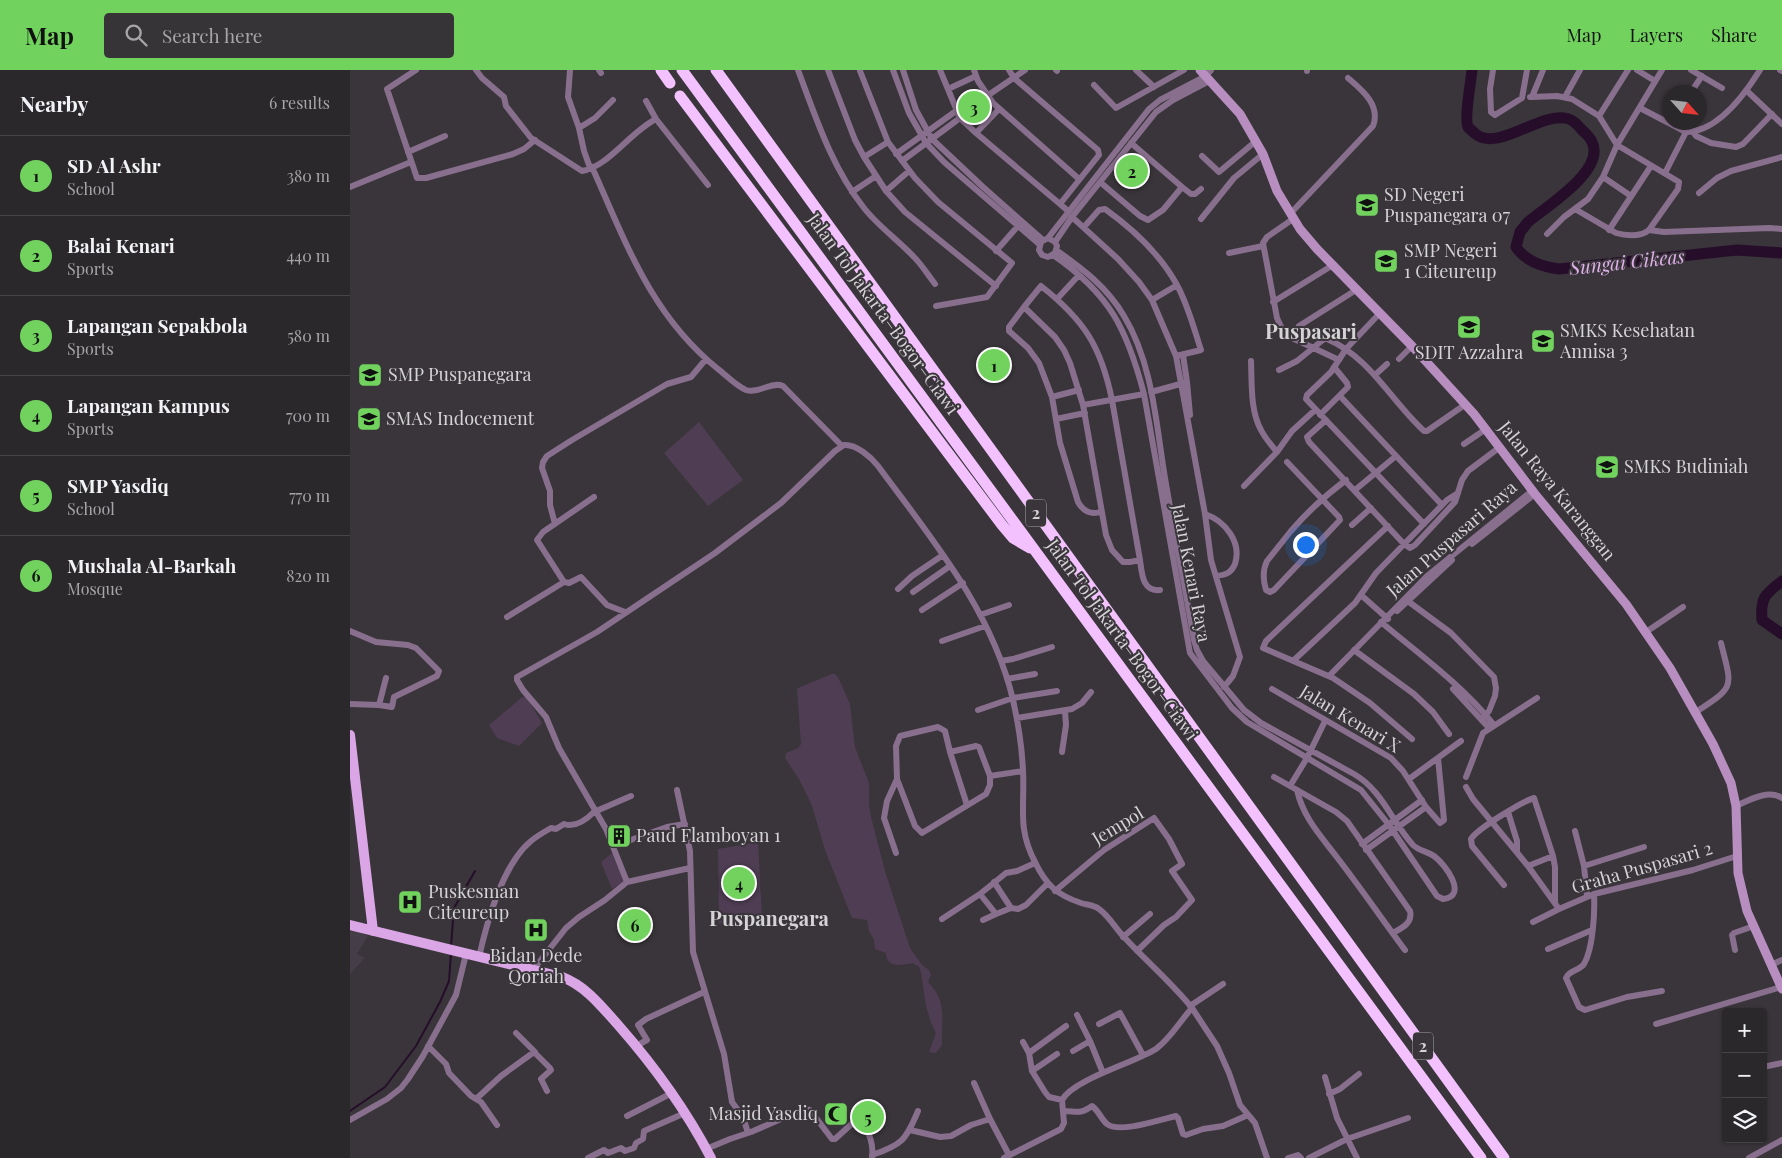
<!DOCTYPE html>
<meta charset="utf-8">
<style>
:root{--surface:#2b282c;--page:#373438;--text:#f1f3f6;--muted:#a6a6a9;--line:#474448;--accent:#71d35e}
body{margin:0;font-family:"Playfair Display",serif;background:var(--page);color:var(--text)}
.controls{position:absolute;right:15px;bottom:15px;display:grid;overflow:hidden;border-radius:5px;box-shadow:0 1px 4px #0004}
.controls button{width:45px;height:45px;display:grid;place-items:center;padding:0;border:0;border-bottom:1px solid var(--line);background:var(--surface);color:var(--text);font:25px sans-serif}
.compass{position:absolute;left:1312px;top:15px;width:45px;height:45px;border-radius:50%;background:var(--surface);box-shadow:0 1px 4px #0004;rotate:117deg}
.you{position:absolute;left:955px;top:474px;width:18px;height:18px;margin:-12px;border:4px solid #fff;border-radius:50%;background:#1a73e8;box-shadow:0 0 0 8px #1a73e833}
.badge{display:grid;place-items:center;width:32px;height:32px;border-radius:50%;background:var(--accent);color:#111;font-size:16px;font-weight:700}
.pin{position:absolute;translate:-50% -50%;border:2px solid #fff;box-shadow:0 1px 5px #0006}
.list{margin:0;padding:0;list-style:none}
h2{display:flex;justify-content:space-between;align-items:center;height:65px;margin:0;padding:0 20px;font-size:21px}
h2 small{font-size:16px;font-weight:400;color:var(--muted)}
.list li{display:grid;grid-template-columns:32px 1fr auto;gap:15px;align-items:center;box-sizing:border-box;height:80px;padding:0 20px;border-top:1px solid var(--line)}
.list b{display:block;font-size:19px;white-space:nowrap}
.list p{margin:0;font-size:16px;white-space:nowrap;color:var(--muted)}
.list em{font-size:16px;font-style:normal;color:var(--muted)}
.icon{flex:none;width:28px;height:28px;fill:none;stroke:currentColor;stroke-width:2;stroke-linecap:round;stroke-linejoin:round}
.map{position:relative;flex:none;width:1432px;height:1088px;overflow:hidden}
header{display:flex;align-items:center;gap:30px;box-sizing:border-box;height:70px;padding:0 25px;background:var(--accent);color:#111}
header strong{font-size:24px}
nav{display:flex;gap:28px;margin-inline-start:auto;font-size:18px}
.search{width:350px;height:45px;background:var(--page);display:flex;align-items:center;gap:12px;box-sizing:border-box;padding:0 18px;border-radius:5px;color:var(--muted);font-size:19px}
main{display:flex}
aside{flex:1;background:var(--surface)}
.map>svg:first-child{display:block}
.built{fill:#453d47}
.green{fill:#4f3d53}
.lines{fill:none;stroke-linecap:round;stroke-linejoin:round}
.stream{stroke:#260e2b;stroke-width:2}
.river{stroke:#260e2b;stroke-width:11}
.street{stroke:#896f8e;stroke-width:6}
.secondary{stroke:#b78ebf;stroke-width:9}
.primary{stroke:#daa6e5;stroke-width:10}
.highway{stroke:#f3c1fe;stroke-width:11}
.labels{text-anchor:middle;stroke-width:4;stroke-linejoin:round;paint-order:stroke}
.shield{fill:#39353a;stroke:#a6a4a7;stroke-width:1}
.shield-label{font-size:16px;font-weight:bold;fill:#d5d3d6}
.poi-label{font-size:18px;fill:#d5d3d6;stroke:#39353a;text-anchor:start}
.street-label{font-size:18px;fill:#d5d3d6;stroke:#39353a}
.water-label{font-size:19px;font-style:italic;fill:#dfb0e9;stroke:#39353a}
.quarter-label{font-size:20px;font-weight:bold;fill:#d5d3d6;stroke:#39353a}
</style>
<header>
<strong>Map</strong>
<div class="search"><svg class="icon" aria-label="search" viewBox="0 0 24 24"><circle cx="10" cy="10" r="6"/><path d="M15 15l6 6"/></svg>Search here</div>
<nav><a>Map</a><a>Layers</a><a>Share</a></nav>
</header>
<main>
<aside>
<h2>Nearby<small>6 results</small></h2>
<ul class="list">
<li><span class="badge">1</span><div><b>SD Al Ashr</b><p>School</p></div><em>380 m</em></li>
<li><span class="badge">2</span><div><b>Balai Kenari</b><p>Sports</p></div><em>440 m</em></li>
<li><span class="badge">3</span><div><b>Lapangan Sepakbola</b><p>Sports</p></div><em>580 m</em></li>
<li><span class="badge">4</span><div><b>Lapangan Kampus</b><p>Sports</p></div><em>700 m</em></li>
<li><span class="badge">5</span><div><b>SMP Yasdiq</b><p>School</p></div><em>770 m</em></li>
<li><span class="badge">6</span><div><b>Mushala Al-Barkah</b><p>Mosque</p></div><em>820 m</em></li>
</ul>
</aside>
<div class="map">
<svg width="1432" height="1088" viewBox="0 0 1432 1088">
<rect width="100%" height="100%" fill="#39353a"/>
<path class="built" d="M3 859 18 866 7 884 15 888 0 904V862Z"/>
<path class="green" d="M619 20 642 40 630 54 607 34Z
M349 352 393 410 358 436 314 383Z
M482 604H485L488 607 500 634 505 677 519 713V734L521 747 535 801 560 878 572 895 579 900 581 905 578 912C598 932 591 950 592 975L586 983 579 982 586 963 581 953 576 936 571 903 569 897 563 893C551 895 537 899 536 883L525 879 524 870 519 861 517 850 502 848 475 780 462 736 449 709 435 688 436 683 448 678 451 674 447 619 450 617Z
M176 626 192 653 169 676 147 668 139 655 171 628Z
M408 772 412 847 369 854 368 779Z
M262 783 274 811 262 819 251 792Z"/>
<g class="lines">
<path class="stream" d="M101 876 104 838 125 801
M0 1041 35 1017 66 976 90 932 99 911 101 883"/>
<path class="river" d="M1122 0C1121 11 1114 49 1118 57 1120 59 1124 63 1127 65 1149 80 1187 45 1214 48 1221 48 1228 55 1232 60 1236 64 1240 67 1242 72 1256 100 1197 136 1178 152L1170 162 1166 177C1176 192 1193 197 1209 199L1387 180 1432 183
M1432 511C1415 524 1410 528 1412 550L1432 564"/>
<path class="street" d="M66 0 37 19 67 108H76L163 84 174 79 185 70
M126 0 132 8 154 27 156 36 181 68 232 101C258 97 280 62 306 49
M220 0 218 27 229 58 234 81 239 95 242 97C276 173 301 245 368 299 376 305 386 316 396 320 409 324 421 311 433 316L492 376
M249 0 251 3
M448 0C466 48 482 98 514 138 528 156 548 170 564 187 572 195 578 205 585 214
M478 0 505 70 514 87 536 121 555 142 646 216
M543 0 559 43 576 73 594 92 689 174
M553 0 566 40 582 69 633 117 693 170
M590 0 610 48 626 63 710 134
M624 0 628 11 643 33 729 109
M659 0 664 8 748 80 749 85 710 134 718 141
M706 0 707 1
M786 0 804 17
M1143 0 1140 19 1141 42 1145 45 1172 28 1177 0
M1287 0 1305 11
M1341 0 1372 18
M1430 0 1432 1
M510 1 538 72 565 108 588 132 662 193 637 227 586 236
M957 1V0
M744 15 766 38 834 0
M598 19 626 6
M1397 21 1432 54
M1341 22 1352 6
M637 26 675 0
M1180 27H1182L1193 0
M1182 27 1207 26 1222 29 1249 46 1267 75 1329 112 1328 119 1299 160C1291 167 1276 166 1266 163L1225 139
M1215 27 1230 0
M296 31 306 49 358 115
M1290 38 1336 62C1368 62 1395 24 1410 0
M1249 46 1278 0
M229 58 245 48 263 30
M1343 62 1346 66 1361 73 1386 77 1393 74 1422 44
M626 63 649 39
M58 82 95 66
M546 84 606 41
M852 86 869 102 906 71
M514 87 538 72
M552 91 610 48
M1315 103 1336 62
M1253 107 1281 126
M750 112 790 146 798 150 813 140 832 117 781 73
M0 117 61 92
M832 117 841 124H845L851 119
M536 121 559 101
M502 122 526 106
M1349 123 1367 108 1381 101 1432 87
M940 144 1023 56C1031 35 1012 20 998 8
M722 147 768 189 789 212 802 230 826 286 855 444 861 490 890 587 883 606 874 617
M851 149 884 108 913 84
M943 149 917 167 913 173 927 248 934 263 938 266 989 290
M734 157 749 140 755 139C783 159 810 184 827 215 838 235 844 259 851 280L826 286
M1259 160 1301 96
M1299 160 1314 162 1419 158 1432 159
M1197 164 1214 147 1238 129 1253 107 1267 75 1312 0
M698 168 799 39 810 30 856 6 861 0
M705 172 698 168 691 172 689 180 692 185 698 187 705 183 707 176 705 172 722 147 806 42 823 30 861 10
M646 181 668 156
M879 183 913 176
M703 185C760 224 777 259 794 324L840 583 882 638 897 652 1011 720 1039 755 1087 826 1093 829C1119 826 1095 794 1084 786 1077 781 1069 781 1063 775 1042 752 1032 720 1004 704L911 653 894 640 853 591 847 580 844 570C835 516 824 462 815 408 806 354 803 294 774 246 757 217 733 199 706 180
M707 229 729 205
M802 230 827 215
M923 232 983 195
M674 237 659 257V261L678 278 689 293 702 327 710 373 728 432C733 441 741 445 750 442
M1030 243 996 279 981 302 957 325 956 329 1074 454
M949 256 1006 220
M833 285 837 312 840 345
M1049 289 1062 276
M901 291C902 313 900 340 911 360 915 368 921 375 927 382
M929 300 947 291 974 269H977C1020 287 1041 331 1074 361H1077L1116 334
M1025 305 1037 294
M801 322 834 313
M990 326 1092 435
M702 327 729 320
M733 335 794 324
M970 345 998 317 997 313 984 297
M706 349 735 343
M976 350 957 367 959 372 1054 474 1060 478 1065 475 1105 432 1112 410 1118 401 1150 377
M1114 374 1136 359
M937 392 989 447 990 450 924 520 920 522 916 520C913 510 912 501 917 491 925 481 933 471 941 461 958 441 976 425 996 410
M894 416 927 382 942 361 965 340
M1005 420 1046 386
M244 427 193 462 187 470 214 512 219 513 231 507 257 535 275 542
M855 444C875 451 892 472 885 494 881 503 876 505 866 506
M205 454 200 435V421L192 398 193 392 197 386 222 370 317 314 341 307 356 289
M1002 455 1021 438
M1038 456 916 571 913 578 983 608 1020 633 1062 669
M1122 474 1185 424
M790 490 780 492H773L762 480 756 465 733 335 720 293 714 280 705 267 674 237 691 216C734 250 751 276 762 330L790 490C792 503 792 522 810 520
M548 519 562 506 593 485
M563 522 600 496
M1011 525 1038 549
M1055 529 1101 563 1144 607 1146 618 1145 626 1139 641 1132 649
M572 540 613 513
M1047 541 1102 490
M630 545 659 535
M157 547 214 512
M1031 552C1070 585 1112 615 1144 655
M0 561 26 572 58 575 66 578 89 601 87 606 44 627 42 637 29 635
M1296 562 1333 537
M592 571 635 556
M1004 580 1064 624 1083 642 1099 664
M651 591 663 589 702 577
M943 591 1005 533 1026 503 1097 430 1108 423
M979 606 1077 506 1183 420
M657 609 685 604
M922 619 1041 688 1053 701 1076 737 1090 753 1094 750 1088 688
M1103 619 1139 658
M0 634 29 635 36 608
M628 640 663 628 707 621
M1346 642C1386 616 1382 618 1371 573
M667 648 722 639 732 633 741 622
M600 682 626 676 629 677 640 706
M712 682 716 655 715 641
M924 707 986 742 997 751 1060 841C1063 853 1052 858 1043 863
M1116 707 1133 663 1187 628
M547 709 565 756 572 763 636 724 640 715V706L673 701
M1059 709 1111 671
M940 716 957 688 975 651
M1116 717 1123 729 1178 796 1209 839 1244 824 1343 800 1387 786
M327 720 340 781 343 882 374 984 382 1032 393 1047 398 1063
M947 720C953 747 970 765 986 786 1010 817 1032 849 1055 880
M1386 736C1399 730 1419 719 1432 728
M1158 742 1167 771V781
M1225 761 1234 796 1237 826
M1012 774 1072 730
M264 776 317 757 335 754
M1016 780 1076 737
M546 783 534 748 537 731 547 709 546 676 550 666 588 657 595 661 600 682 617 735
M1178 796 1203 786
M1234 796 1294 777
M277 812 256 759 209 678 196 647 173 620 167 610V607L247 562 365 483 431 433 485 381 494 375C506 374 521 387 528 396 581 468 642 540 663 630 668 652 672 677 673 701 675 737 667 758 685 792 696 815 707 825 731 833 737 835 744 835 749 839 759 846 766 859 774 867 796 891 822 913 842 938 830 951 821 968 806 979 784 993 724 1009 712 1030L714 1053 711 1059 654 1088
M644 812 661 838
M1154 815 1122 776 1121 769C1127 759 1173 731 1184 728L1203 786 1205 797V833
M705 821 754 780 804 748 819 769 832 794 822 801 842 830 826 847 814 855 787 881
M630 824 656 803 667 801 685 793
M1244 824C1245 842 1243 879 1234 894 1229 901 1219 900 1216 908L1229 937 1235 940 1277 927 1312 921
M592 849 630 824 646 844 661 838 668 839 676 835 697 814
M633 850 646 844
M1183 852 1209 839
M773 867 800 844
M1198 879 1242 860
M1385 880 1382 865 1384 863 1404 856
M129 887C137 852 152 795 181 771 187 766 194 762 201 758L206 759 214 754C225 758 237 749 244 742L281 726
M1421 895 1432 890
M183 900 216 858 229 847 255 830 277 812 340 798
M840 936 873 914
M842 938 867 976 879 1003 890 1035 905 1053 917 1088
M727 945 740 971 753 1003
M749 954 770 943 793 985
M1306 954 1431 917
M166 963 185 982
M673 972 679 983 682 1001 695 1022 699 1027 712 1030
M78 976 96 994 99 1003 121 1026 131 1032 147 1055
M286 976 297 970 288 955 296 949 354 922
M723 981 740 971
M679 983 716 956
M1413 997 1432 993
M682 1001 707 984
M975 1007 987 1048 1007 1088
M624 1013 640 1049 659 1085
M979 1024 990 1019 1009 1004
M126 1029 151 1006 184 982 200 998 201 1000 191 1009 197 1021
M713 1041C727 1041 729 1045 742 1036 749 1041 751 1049 757 1054 769 1064 812 1049 826 1046L828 1048 833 1064 836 1065 853 1059 873 1056 898 1045
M277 1046 322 1023
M0 1050 37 1029 51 1018 58 1009 73 986 106 925 116 884
M560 1060 590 1067 601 1066 621 1055 640 1049
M356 1079 380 1069 401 1062 454 1039 460 1040 482 1069H485L506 1050H510C519 1062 524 1073 522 1088
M522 1085C552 1075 556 1070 568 1041
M238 1088 254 1080 258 1083 271 1078 275 1081 284 1078 286 1073 293 1069 294 1061 335 1043
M938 1088 948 1085 951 1088
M959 1088 997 1069 1058 1048
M1399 1088 1432 1070"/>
<path class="secondary" d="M850 0 890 44 913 84 927 121 950 159 967 179 1062 276 1124 344 1185 424 1276 534 1320 598 1363 674 1381 713 1386 736 1388 803 1392 820 1397 841 1432 919"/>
<path class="primary" d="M0 665 23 861
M0 855 212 907C236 916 252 937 269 956 305 997 336 1040 361 1088"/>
<path class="highway" d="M311 0 320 13
M332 0 1131 1088
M366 0 1154 1088
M330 26 652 455 663 468 680 478"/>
</g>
<defs>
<symbol id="school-square" viewBox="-11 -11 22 22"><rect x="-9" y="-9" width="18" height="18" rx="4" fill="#71d35e" stroke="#39353a"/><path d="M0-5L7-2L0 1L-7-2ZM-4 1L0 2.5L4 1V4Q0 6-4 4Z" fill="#111"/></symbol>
<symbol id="building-square" viewBox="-11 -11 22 22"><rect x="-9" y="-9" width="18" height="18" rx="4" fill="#71d35e" stroke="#39353a"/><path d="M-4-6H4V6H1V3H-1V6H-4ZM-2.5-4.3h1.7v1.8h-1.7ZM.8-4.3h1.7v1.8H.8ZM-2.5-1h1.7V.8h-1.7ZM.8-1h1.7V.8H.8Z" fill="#111"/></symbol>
<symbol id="hospital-square" viewBox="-11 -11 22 22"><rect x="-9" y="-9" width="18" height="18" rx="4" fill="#71d35e" stroke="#39353a"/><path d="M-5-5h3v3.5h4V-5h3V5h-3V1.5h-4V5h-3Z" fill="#111"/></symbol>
<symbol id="mosque-square" viewBox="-11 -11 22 22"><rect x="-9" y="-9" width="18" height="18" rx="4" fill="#71d35e" stroke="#39353a"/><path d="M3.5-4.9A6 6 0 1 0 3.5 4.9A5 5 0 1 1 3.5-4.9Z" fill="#111"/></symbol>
</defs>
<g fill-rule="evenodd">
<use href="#school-square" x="1003" y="121" width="28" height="28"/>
<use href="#school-square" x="1022" y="177" width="28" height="28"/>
<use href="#school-square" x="1105" y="243" width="28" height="28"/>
<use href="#school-square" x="1179" y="257" width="28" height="28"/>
<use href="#school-square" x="6" y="291" width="28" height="28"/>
<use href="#school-square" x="5" y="335" width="28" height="28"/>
<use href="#school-square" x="1243" y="383" width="28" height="28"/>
<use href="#building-square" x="255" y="752" width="28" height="28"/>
<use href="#hospital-square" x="46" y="818" width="28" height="28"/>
<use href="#hospital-square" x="172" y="846" width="28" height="28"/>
<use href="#mosque-square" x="472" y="1030" width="28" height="28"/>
</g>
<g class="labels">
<g class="shield">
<rect x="676" y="429.5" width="20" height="27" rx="4"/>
<rect x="1063" y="962.5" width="20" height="27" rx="4"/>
</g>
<g class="shield-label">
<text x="686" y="449">2</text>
<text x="1073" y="982">2</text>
</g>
<g class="poi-label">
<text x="1034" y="131">SD Negeri<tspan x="1034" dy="21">Puspanegara 07</tspan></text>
<text x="1054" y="187">SMP Negeri<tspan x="1054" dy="21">1 Citeureup</tspan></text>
<text x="1210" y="267">SMKS Kesehatan<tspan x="1210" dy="21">Annisa 3</tspan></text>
<text x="1119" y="289" text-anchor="middle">SDIT Azzahra</text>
<text x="38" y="311">SMP Puspanegara</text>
<text x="36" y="355">SMAS Indocement</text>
<text x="1274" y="403">SMKS Budiniah</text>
<text x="286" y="772">Paud Flamboyan 1</text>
<text x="78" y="828">Puskesman<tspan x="78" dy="21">Citeureup</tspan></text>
<text x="186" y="892" text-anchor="middle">Bidan Dede<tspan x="186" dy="21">Qoriah</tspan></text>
<text x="468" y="1050" text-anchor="end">Masjid Yasdiq</text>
</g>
<g class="street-label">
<text transform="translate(533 244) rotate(54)" y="6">Jalan Tol Jakarta–Bogor–Ciawi</text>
<text transform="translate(1207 421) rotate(51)" y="6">Jalan Raya Karanggan</text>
<text transform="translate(1102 469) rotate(-41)" y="6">Jalan Puspasari Raya</text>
<text transform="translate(841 503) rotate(79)" y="6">Jalan Kenari Raya</text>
<text transform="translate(772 570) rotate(54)" y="6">Jalan Tol Jakarta–Bogor–Ciawi</text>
<text transform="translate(1000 649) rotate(31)" y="6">Jalan Kenari X</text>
<text transform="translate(768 756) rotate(-31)" y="6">Jempol</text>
<text transform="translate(1292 798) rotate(-16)" y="6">Graha Puspasari 2</text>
</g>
<g class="water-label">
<text transform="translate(1277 192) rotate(-6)" y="7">Sungai Cikeas</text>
</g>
<g class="quarter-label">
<text x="961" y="269">Puspasari</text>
<text x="419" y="856">Puspanegara</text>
</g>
</g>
</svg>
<div class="controls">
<button>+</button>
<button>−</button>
<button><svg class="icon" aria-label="layers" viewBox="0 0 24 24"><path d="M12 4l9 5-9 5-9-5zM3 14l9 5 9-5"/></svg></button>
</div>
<svg class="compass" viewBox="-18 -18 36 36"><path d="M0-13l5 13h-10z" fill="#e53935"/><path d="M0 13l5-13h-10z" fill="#a6a6a9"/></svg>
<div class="you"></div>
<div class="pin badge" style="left:644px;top:295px">1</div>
<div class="pin badge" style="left:782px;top:101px">2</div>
<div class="pin badge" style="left:624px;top:37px">3</div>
<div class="pin badge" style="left:389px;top:813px">4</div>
<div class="pin badge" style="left:518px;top:1047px">5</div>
<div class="pin badge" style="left:285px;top:855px">6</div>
</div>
</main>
